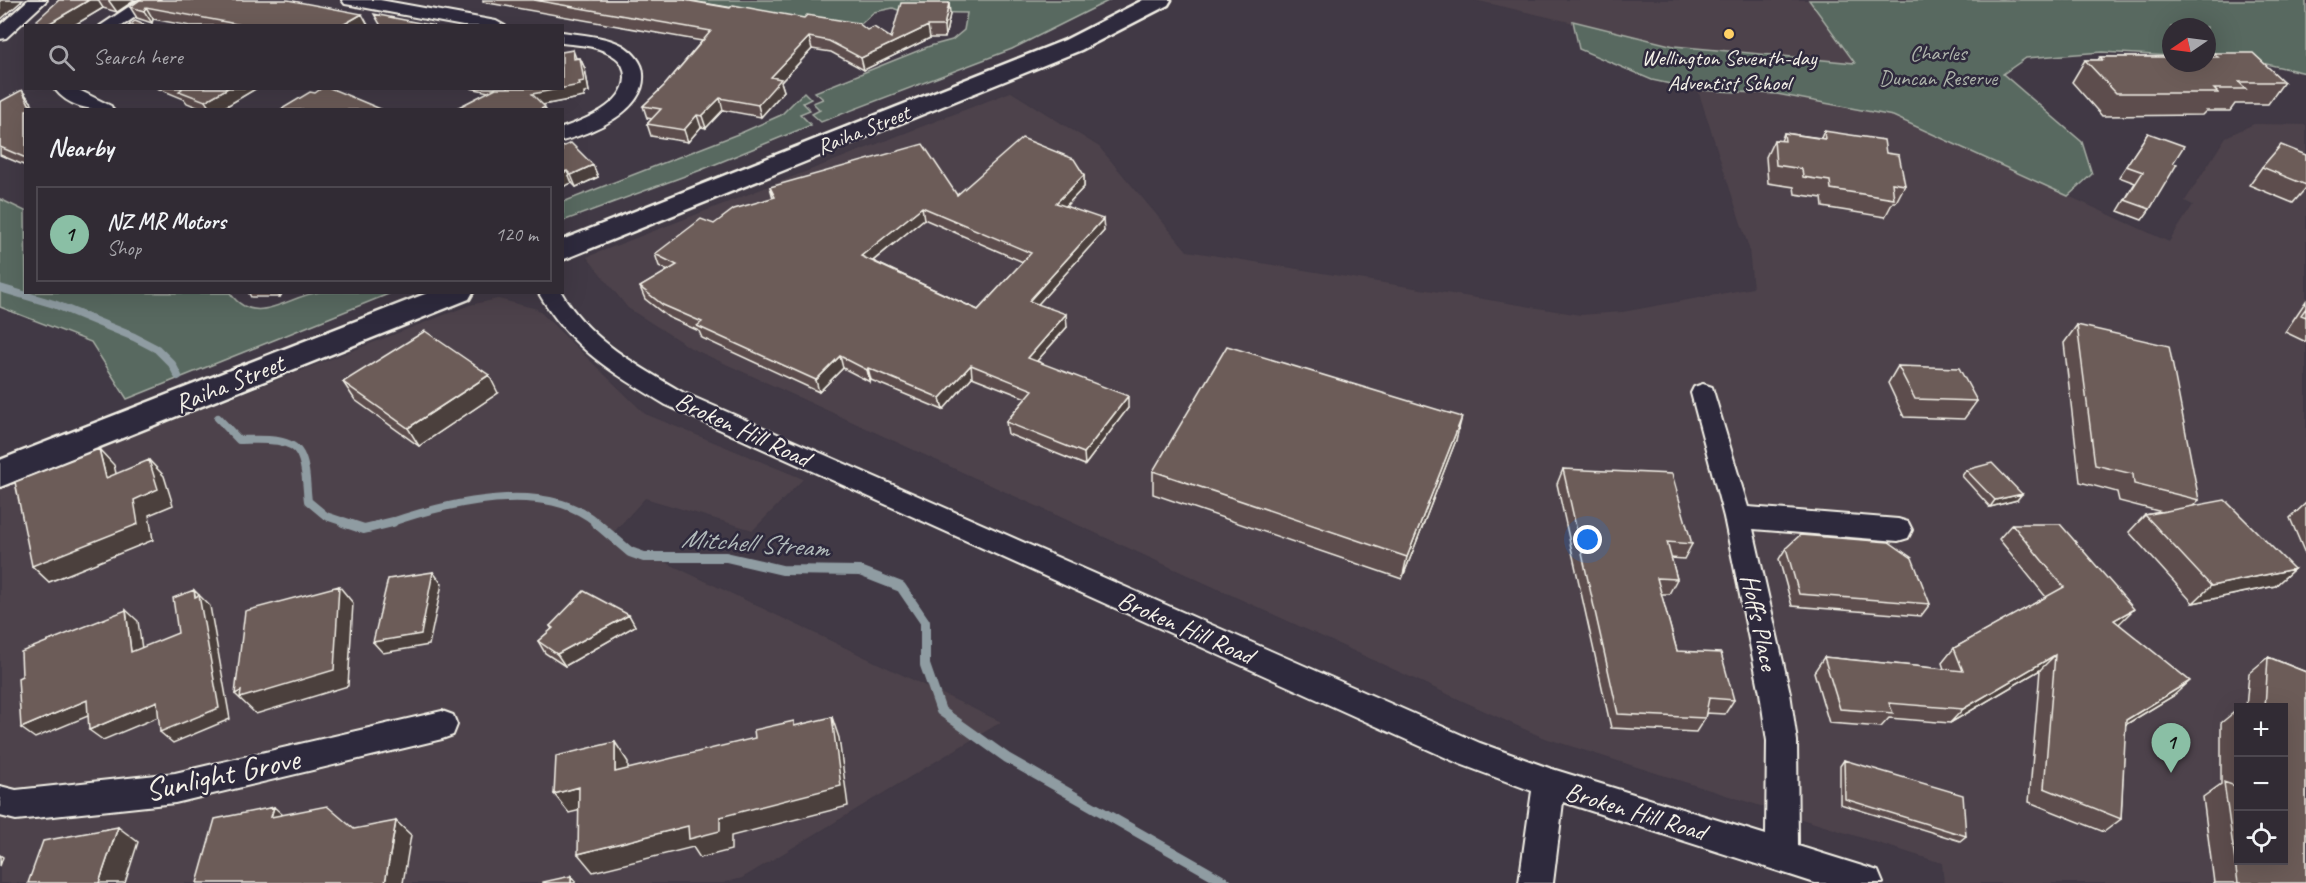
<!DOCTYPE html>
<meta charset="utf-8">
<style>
:root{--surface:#312b34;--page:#3d3740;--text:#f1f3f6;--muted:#a8a7ac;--line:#4c474f;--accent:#8abfa5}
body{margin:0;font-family:Caveat,sans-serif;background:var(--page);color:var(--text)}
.controls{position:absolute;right:18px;bottom:18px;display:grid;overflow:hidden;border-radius:0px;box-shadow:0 6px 24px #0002}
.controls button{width:54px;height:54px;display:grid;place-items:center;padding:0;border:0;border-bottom:2px solid var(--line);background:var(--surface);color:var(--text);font:30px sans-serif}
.compass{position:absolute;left:2162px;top:18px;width:54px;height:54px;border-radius:50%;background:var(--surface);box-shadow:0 6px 24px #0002;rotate:257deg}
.you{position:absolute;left:1588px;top:540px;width:21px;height:21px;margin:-15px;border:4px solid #fff;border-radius:50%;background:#1a73e8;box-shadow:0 0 0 9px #1a73e833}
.badge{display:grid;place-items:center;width:39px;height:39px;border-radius:50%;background:var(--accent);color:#111;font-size:20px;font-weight:700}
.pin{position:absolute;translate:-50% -50px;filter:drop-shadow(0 2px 3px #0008)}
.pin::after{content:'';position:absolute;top:32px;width:21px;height:18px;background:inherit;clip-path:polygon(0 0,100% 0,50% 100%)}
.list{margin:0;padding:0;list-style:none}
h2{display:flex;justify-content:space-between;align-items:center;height:78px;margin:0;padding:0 24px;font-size:26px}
h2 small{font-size:20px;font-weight:400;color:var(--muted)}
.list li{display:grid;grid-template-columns:39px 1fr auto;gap:18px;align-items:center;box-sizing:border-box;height:96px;margin:0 12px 12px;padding:0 12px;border:2px solid var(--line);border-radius:0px}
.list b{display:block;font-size:22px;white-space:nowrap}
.list p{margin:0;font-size:20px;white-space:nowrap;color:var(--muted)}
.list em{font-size:20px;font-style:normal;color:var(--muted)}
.icon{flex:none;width:33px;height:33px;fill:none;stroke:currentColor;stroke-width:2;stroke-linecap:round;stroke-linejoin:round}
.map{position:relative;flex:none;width:2306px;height:883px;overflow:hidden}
.search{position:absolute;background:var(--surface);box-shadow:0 6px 24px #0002;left:24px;top:24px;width:540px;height:66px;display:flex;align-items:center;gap:15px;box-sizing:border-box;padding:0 21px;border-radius:0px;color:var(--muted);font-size:22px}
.panel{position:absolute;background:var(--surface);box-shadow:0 6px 24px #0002;left:24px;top:108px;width:540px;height:186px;border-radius:0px}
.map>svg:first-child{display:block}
.built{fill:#4e434b;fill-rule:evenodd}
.green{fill:#596960;stroke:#a6ada4;stroke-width:1.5}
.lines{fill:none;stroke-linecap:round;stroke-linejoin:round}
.stream-far1{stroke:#8f9ca2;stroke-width:8}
.stream{stroke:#8f9ca2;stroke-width:10}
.minor-casing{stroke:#f4f1e8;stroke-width:4}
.secondary-casing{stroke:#f4f1e8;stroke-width:5}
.minor{fill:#2f2a3d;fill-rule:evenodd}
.secondary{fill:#2f2a3d;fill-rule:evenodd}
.wall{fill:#5d4e4d;stroke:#f4f1e8;stroke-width:1.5;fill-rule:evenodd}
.shaded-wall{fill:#4c403e;stroke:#f4f1e8;stroke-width:1.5}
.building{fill:#6c5b59;stroke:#f4f1e8;stroke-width:1.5;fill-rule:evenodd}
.poi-dot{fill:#ffd166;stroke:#2f2a3d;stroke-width:2}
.labels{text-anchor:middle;stroke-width:5;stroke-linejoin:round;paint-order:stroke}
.far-park-label{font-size:22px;fill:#aeb4ab;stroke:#2f2a3d}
.far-poi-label{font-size:22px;fill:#f4f1e8;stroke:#2f2a3d}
.far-street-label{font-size:22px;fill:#f4f1e8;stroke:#2f2a3d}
.street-label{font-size:26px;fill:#f4f1e8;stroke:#2f2a3d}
.water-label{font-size:27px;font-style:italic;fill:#b0b9b9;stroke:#2f2a3d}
.near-street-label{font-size:32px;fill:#f4f1e8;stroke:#2f2a3d}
</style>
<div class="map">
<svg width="2306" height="883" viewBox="0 0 2306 883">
<rect width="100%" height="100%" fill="#413945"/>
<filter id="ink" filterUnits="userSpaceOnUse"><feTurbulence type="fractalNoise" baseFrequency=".0167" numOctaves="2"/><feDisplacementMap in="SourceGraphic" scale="12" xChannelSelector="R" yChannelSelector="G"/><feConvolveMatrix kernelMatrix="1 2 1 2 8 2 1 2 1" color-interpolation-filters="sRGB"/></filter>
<g filter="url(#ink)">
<path class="built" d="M1475 0H1809L1855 64 1674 46Z
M1698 90 1777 94 1893 116 2169 242 2193 205 2185 201 2226 137 2254 124 2306 125V883H1944L1942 863 1542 737 691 348 628 308 587 257 1011 92 1099 147 1187 251 1580 315 1623 312 1753 288 1749 248ZM2238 708H2284V860H2238Z
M498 299 537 309 645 414 803 479 753 530 645 498 610 536 1001 722 742 878 723 883H0V488L470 305Z"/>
<path class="green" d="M645 0H1110L1012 49 821 122 812 114 820 110 813 103 823 99 815 92 930 46 952 40 964 30 967 13 903 12 893 8 874 12 862 23 832 25Z
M1809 0H2306V73L2253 61 2207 58V27H2171V56L2102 52 2026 58 2003 74 2082 142 2092 174 2068 196 1893 116 1777 94 1698 90 1652 80 1579 49 1573 21 1674 46 1855 63Z
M804 92 811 99 803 103 810 110 800 114 811 125 701 170 563 221V202L743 132 781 115Z
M0 199 25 211 26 292 230 293C255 329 289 295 320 292 343 291 368 292 391 293L127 399 91 342 0 307Z"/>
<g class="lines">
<path class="stream-far1" d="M0 288 54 304 134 337 157 349 172 364 178 376
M218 418 239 440C256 440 291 436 300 454 307 467 306 487 308 501L326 516 347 523
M389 523C447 503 545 478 597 523"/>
<path class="stream" d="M343 522 364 529 393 522
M595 522 630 552 644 557H726L782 570 860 571 901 587 925 622V665L941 711 1007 758 1227 883"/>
<defs>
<path id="minor" d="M28 0H47L6 38 0 39V25Z
M139 0H160L122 26H100Z
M342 0H380L496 21 505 26H463L351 5 345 4Z
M562 32C582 35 604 36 622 45 632 51 643 62 643 74 646 111 592 133 562 141V128C584 120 624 105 625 78 625 65 619 58 608 53 594 45 578 45 562 43Z
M54 88H75L111 106 113 110C91 110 69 108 54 88Z
M538 292H561C589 340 638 366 684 393L1480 743 1549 768 1766 835 1767 741 1760 693 1724 517 1691 393 1694 387 1703 384 1712 387 1748 507 1898 519 1908 522 1912 530 1908 538 1898 541 1753 529 1790 693 1797 741 1798 846 1878 871 1883 883H1815L1563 802 1553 883H1519L1532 791 1460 764 666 405C612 372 571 349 538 292Z
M442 711 453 715 457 725 453 735 442 739 175 803 16 820 0 816V786L16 790 175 773Z"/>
<path id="secondary" d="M1143 0H1171L1168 5 1081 50 562 260V240L1065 40Z
M430 292H473L469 299 0 487V460Z"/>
</defs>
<use href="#minor" class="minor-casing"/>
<use href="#secondary" class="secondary-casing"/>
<use href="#minor" class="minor"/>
<use href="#secondary" class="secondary"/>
</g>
<path class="wall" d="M59 0H135L117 12 103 8 73 26H41Z
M140 0 368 25 190 26 153 19 152 23 137 18 130 7Z
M483 0H685L867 30 891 38 950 14 945 38H930L864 70 831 52 812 49 781 82 784 91 761 117 723 110 706 128 701 127 688 142 651 136 647 124 652 119 647 118 643 106 664 86 702 41 483 2Z
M573 50 576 58H580L585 69 589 92 584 93V97L543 105 546 110H453L489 92 470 88H562Z
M2214 53 2284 82 2268 104H2235L2230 111H2206L2202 115 2102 116 2072 82 2085 60H2098L2100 57H2211Z
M157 88H257L220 110H204L187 103 184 99Z
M0 102H31L26 110V166L0 155Z
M1824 131 1886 153 1905 185 1896 202H1893L1885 217 1823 207 1822 198 1795 194 1794 187 1768 183 1766 157 1774 140 1781 141 1784 133 1821 138Z
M2148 133 2173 163 2150 209 2142 220 2118 211 2135 183 2119 177Z
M562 147 593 165 598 177 576 187 572 183 562 187Z
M2306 155V188L2293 203 2249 185 2262 167Z
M1084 175V187L1066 206 1104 231 1038 304 1067 327 1037 361 1128 408 1085 465 1008 434 1006 422 1026 398 972 377 943 410 871 380 870 382 843 368 819 392 702 338 699 331 668 317 645 299 640 287 668 271 659 266 655 254 714 224 773 198 770 187 957 195ZM924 219 1023 262 978 310 873 261Z
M248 292H283L280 297H251Z
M2306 301V342L2285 332Z
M2077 325 2199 500 2193 506 2294 569 2275 586 2193 603 2129 532 2145 515 2162 512 2119 501 2117 492 2080 482 2064 343Z
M1898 366 1977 401 1964 419 1904 417 1888 383Z
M343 382 498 393 419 446 355 400Z
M1456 440 1402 579 1153 494V471Z
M1563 469 1692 544 1684 559 1671 558 1677 579 1669 594H1661L1677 651 1734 700 1725 714 1706 713 1705 718 1696 732 1611 728 1557 484Z
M1966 470 2017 500 1990 507 1962 476Z
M2306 503V556L2290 518Z
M2012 524 2118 624 2173 696 2125 725 2121 819 2104 832 2029 802 2040 670 1950 723 1889 718 1881 727 1829 723 1814 672 1824 657 1944 669 1942 663 1954 648 2046 597 1999 539Z
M1786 548 1930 604 1921 616 1792 606 1779 559Z
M629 615 635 626 565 666 545 653 538 641 552 629 550 626Z
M2268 657 2306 672V883H2214L2203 797 2221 784V723L2238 709V861H2283V708H2246L2249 673Z
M1844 760 1966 836 1960 841 1840 804V766Z"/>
<path class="shaded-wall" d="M1 0H23L0 20V1Z
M89 0H98L103 8 73 26H45Z
M110 0H135L117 12 109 1Z
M949 3 950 14 945 38 944 26Z
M146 7 153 19 152 23 144 11Z
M362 14 368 25 341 26Z
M928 26 930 38 864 70 861 58Z
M809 37 812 49 781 82 784 91 761 117 758 105 771 77Z
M580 58 585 69 589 92 584 93V97L537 106 532 94 579 82Z
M228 88H257L220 110H211L205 101Z
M22 90 31 102 35 110 29 104Z
M720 98 723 110 706 128 702 116Z
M697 115 701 127 688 142 684 130Z
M593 165 598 177 576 187 571 175Z
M567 171 572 183 562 187V173Z
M1084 175V187L1057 215 1056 203Z
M922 207 924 219 864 268 861 256Z
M1103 219 1104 231 1030 313 1029 301Z
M276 292H283L280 297Z
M1066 314 1067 327 1029 370 1028 358Z
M840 356 843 368 819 392 816 380Z
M971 365 972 377 943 410 940 398Z
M868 368 871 380 870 382 867 370Z
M489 375 498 393 419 446 408 428Z
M1128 396V408L1085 465 1084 453Z
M1462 417 1456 440 1402 579 1407 557Z
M99 449 114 465 121 494 106 478Z
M149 460 164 476 173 505 149 515 153 540 49 582 32 566 134 500Z
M2022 494 2017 500 1990 507 1995 500Z
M2294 569 2275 586 2193 603 2211 586Z
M433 572 442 584 429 645 383 653 373 642Z
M339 586 353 603 348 686 256 714 235 694Z
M194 590 210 606 230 719 173 743 160 732 195 597Z
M2134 609 2119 624 2099 635 2114 620Z
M126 610 138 621 144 663 131 652Z
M629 615 635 626 565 666 557 654Z
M2055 655 2040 670 1950 723 1963 709Z
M2190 681 2173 696 2110 734 2126 720Z
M87 700 100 711 35 738 21 728Z
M157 701 170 712 103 740 89 730Z
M832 717 839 738 848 806 731 836V850L700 858 693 847 593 872 578 854 720 817Z
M615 742 628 762V792L615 772Z
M579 787 593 807 569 813 554 794Z
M274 807 291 822 271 817Z
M396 821 411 835 403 883H385Z
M118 827 138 842 125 883H99Z
M0 855 3 857 0 866Z
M571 876 575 881V883H571Z"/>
<path class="building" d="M59 0H89L45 26H41L37 20Z
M140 0H288L362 14 341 26H247L146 7 144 11 130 7Z
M534 0H684L730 8 733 5 804 18 807 15 858 23 867 30 874 27 891 38 901 3H949L944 26H928L861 58 829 41 809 37 771 77 781 79 758 105 720 98 702 116 697 115 684 130 647 124 661 109 643 106 664 86 711 31Z
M374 14 435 26H381Z
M135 21 147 26H128Z
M573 50 574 59 580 58 584 81 579 82 580 85 532 94 545 107 539 110H453L496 88H562V52Z
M2214 53H2253L2284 82H2239L2246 89H2214L2218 93H2116L2085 60H2103L2100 57H2171V63H2207V57H2218Z
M181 88H228L205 101 179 91 182 89Z
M322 88H330L383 110H280L310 92 315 93Z
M22 90 29 104 40 110H26V158L0 147V102Z
M1824 131 1884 140 1886 153 1899 155 1905 185 1892 183 1894 199 1831 189 1830 181 1803 177 1802 169 1776 165 1774 140 1785 141 1784 133 1825 139Z
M2148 133 2184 146 2173 163 2177 164 2150 209 2125 200 2143 172 2126 166Z
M1022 138 1074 159 1084 175 1056 203 1103 219 1029 301 1066 314 1028 358 1128 396 1084 453 1006 422 1033 390 971 365 940 398 868 368 867 370 840 356 816 380 697 326 702 322 663 305 640 287 677 265 655 254 701 219 714 224 734 209 775 197 770 187 923 144 957 195ZM922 207 1031 253 978 310 861 256Z
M571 143 593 165 571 175 567 171 562 173V147Z
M2281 145 2306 155V185L2262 167Z
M2306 308V317L2301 315Z
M2077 325 2169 346 2199 500 2134 484 2133 474 2095 465Z
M425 331 489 375 408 428 343 382Z
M1227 346 1462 417 1407 557 1153 471Z
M1898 366 1959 368 1977 401 1915 399Z
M99 449 106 478 149 460 158 489 134 500 138 524 32 566 15 482Z
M1992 463 2022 494 1995 500 1966 470Z
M1563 469 1672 474 1692 544 1667 542 1677 579 1657 578 1677 651 1721 653 1734 700 1709 698 1705 718 1618 714Z
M2225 500 2294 569 2211 586 2145 515Z
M2012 524H2060L2134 609 2114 620 2190 681 2126 720 2121 819 2044 788 2055 655 1963 709 1889 703 1893 713 1840 709 1824 657 1963 671 1954 648 2064 587Z
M1800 535 1889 542 1912 558 1930 604 1799 594 1786 548Z
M433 572 421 634 373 642 388 579Z
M339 586 334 670 240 698 241 691 235 694 245 611Z
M194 590 195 597 199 595 219 708 160 732 157 701 89 730 87 700 21 728 18 678 22 676 21 652 126 610 131 652 178 633 173 598Z
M584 591 629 615 557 654 538 641 553 628 550 626Z
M2268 657 2306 672V883H2238L2224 782 2238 787V861H2283V708H2265Z
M832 717 841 786 720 817V831L689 839 688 826 578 854 579 787 554 794 556 756 615 742V772L755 738 754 730 794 721V726Z
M1844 760 1963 795 1966 836 1845 799Z
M327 806 354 829 396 821 385 883H197L215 819 274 807 271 817Z
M118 827 99 883H28L43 841Z
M571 876V883H543V882Z"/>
</g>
<circle class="poi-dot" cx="1729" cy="34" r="6"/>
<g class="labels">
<g class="far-park-label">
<text x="1938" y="60">Charles<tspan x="1938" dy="25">Duncan Reserve</tspan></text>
</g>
<g class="far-poi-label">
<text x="1729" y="65">Wellington Seventh-day<tspan x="1729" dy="25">Adventist School</tspan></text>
</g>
<g class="far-street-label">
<text transform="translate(863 129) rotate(-22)" y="8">Raiha Street</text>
</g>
<g class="street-label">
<text transform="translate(229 383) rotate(-22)" y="9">Raiha Street</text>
<text transform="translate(743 429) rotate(25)" y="9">Broken Hill Road</text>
<text transform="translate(1760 622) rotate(78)" y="9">Hoffs Place</text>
<text transform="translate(1186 627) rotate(24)" y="9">Broken Hill Road</text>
<text transform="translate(1636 811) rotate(17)" y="9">Broken Hill Road</text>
</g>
<g class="water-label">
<text transform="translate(755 543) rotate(4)" y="9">Mitchell Stream</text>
</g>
<g class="near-street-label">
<text transform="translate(222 774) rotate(-12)" y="11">Sunlight Grove</text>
</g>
</g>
</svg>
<div class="controls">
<button>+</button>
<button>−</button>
<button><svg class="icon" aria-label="locate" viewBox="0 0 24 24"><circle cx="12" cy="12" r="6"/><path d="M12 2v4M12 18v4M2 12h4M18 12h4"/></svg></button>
</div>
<svg class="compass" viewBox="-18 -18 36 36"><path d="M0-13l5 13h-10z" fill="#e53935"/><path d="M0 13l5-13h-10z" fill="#a8a7ac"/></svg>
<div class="you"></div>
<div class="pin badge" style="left:2171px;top:773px">1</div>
<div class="search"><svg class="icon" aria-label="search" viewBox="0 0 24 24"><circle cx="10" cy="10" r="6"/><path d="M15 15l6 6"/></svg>Search here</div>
<section class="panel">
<h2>Nearby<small></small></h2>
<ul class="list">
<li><span class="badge">1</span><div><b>NZ MR Motors</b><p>Shop</p></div><em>120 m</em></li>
</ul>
</section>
</div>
